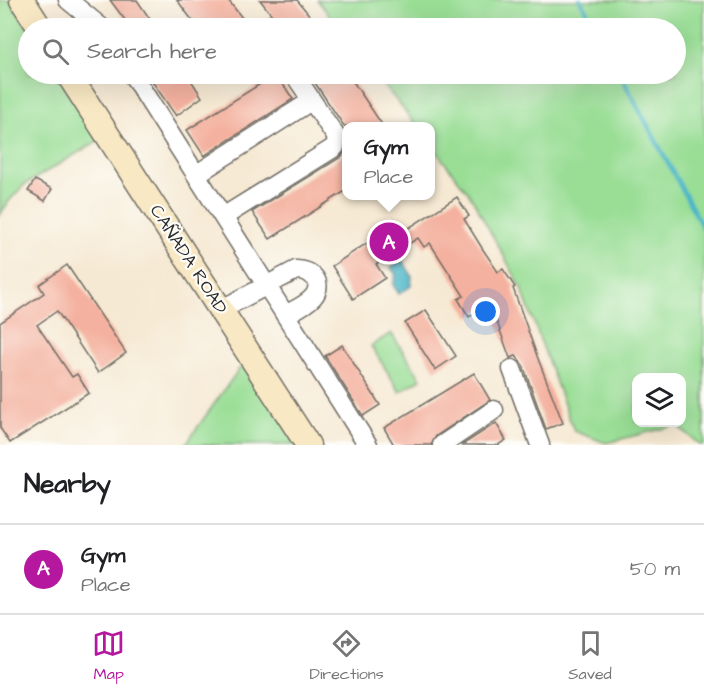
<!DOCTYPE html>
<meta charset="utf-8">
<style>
:root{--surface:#fff;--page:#f6f6f6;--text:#202124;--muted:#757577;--line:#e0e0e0;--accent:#b5179e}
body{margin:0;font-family:"Architects Daughter",sans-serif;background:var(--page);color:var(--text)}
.controls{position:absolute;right:18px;bottom:18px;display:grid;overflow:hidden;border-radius:12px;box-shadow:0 6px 24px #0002}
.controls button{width:54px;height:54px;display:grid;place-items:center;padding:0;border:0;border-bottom:2px solid var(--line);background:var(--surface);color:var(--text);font:30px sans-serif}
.you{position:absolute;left:486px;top:312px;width:21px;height:21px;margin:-15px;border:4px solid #fff;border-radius:50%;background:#1a73e8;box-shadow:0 0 0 9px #1a73e833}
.badge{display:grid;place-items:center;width:39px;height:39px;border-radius:50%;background:var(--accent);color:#fff;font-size:20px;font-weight:700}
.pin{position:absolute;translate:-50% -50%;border:3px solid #fff;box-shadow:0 2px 6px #0006}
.popup{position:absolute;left:342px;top:122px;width:93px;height:78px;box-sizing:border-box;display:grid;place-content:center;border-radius:12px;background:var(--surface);filter:drop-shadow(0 2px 4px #0005);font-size:20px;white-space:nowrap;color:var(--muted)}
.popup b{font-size:22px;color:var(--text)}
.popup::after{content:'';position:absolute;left:50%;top:100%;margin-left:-12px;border:12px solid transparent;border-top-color:var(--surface)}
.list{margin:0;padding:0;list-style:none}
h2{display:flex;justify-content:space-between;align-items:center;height:78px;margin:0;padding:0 24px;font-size:26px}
h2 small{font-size:20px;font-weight:400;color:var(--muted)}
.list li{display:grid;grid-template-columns:39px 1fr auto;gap:18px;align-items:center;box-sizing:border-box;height:90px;padding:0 24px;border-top:2px solid var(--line)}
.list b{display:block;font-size:22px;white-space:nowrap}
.list p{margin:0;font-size:20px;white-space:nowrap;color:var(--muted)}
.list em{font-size:20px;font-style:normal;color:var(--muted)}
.icon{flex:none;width:33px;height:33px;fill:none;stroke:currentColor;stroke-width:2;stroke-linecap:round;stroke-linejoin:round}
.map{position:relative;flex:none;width:704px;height:445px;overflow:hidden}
.search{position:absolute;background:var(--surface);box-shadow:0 6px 24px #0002;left:18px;right:18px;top:18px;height:66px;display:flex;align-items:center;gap:15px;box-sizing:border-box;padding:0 21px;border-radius:33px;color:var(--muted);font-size:22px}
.sheet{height:168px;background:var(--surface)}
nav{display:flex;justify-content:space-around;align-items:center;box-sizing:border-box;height:84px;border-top:2px solid var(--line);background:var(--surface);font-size:16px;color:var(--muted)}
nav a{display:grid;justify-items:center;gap:3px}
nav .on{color:var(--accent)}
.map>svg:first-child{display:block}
.green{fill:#9ade96;stroke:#628460;stroke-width:1.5;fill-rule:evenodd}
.water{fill:#4ab5c7;stroke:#3a7079;stroke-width:1.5}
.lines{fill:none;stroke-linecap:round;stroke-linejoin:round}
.stream{stroke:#4ab5c7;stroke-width:4.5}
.building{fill:#f4b19f}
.street-casing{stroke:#726e66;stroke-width:21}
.secondary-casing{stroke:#726e66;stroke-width:27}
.street{stroke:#fff;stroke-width:18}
.secondary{stroke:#f8e8c3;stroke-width:24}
.labels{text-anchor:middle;stroke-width:4.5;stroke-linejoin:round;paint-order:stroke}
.street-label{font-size:18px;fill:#2b2b2b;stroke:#fdfcf7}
</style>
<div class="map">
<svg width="704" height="445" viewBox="0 0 704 445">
<rect width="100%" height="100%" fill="#fdfcf7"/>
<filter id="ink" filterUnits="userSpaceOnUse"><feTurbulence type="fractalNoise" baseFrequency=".0167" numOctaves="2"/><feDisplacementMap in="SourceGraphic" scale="12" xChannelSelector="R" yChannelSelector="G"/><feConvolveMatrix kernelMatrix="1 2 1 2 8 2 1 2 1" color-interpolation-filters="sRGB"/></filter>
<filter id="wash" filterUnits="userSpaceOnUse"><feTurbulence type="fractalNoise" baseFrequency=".008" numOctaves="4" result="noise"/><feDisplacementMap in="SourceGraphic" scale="24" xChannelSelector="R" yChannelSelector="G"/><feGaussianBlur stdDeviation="1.35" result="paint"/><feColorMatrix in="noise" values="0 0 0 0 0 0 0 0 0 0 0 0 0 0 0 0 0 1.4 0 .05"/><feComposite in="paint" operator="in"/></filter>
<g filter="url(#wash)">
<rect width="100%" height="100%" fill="#f6e9d3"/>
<path class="green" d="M0 0H11L28 28V74H60L101 139 24 185 9 201 0 215Z
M317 0H704V445H700L676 425 606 443 574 431 520 285 470 195 431 145V127L417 126 375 74H676V28H340ZM636 378H682V422H636Z
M391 333 421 379 400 392 371 346Z
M244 362 299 445H185Z"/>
<path class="water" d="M402 259 412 276 411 286 399 294 393 285 396 275 391 268Z"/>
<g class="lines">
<path class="stream" d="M580 0 596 28
M620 74 704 230"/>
</g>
<g id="blocks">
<path class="building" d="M110 0H137L156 28H131Z
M177 0H228L250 28H198Z
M260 0H297L320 28H254L272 15Z
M147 74H187L202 97 176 116Z
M276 74 293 99 204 156 187 130Z
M309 74H348L383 126H344Z
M347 150V190L270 239 252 212 341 157Z
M35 180 52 189 45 201 28 191Z
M457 197 469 216 464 219 482 248 498 272 503 269 515 287 513 288 537 356 563 423 546 429 523 365 516 356 510 358 490 303 469 317 458 299 464 296 430 243 424 247 418 238 376 264 385 278 353 299 332 266 393 226 398 235Z
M67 265 126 353 98 373 57 311 37 325 72 377 77 374 89 393 10 443 0 428V323L44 293 39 285Z
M426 310 456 356 435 370 405 323Z
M342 345 380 405 363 416 325 356Z
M474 373 490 400 436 436 431 445H394L384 428Z
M496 423 506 440 498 445H462Z"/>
</g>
</g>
<g filter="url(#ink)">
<use href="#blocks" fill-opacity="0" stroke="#726e66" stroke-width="1.5"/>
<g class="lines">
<defs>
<path id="street" d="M68 0 102 28
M132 74 368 445
M197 174 311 101
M223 217 335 147 337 138 294 74
M222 309 296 270C311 269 325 283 313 297 306 305 294 310 285 315
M512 369 540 445
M442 445 494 410"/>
<path id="secondary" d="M22 0 40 28
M68 74 308 445"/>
</defs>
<use href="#street" class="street-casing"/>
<use href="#secondary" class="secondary-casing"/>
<use href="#street" class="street"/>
<use href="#secondary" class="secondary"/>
</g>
</g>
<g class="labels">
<g class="street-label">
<text transform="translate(189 259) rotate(57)" y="6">CAÑADA ROAD</text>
</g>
</g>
</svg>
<div class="controls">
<button><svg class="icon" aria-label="layers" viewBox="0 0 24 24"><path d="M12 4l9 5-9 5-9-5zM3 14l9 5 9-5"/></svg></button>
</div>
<div class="you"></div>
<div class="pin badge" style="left:389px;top:242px">A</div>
<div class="popup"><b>Gym</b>Place</div>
<div class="search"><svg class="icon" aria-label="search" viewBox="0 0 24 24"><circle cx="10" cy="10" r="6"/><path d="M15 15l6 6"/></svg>Search here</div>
</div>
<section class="sheet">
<h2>Nearby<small></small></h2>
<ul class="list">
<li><span class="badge">A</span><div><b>Gym</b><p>Place</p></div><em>50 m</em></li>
</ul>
</section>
<nav>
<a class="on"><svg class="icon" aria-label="map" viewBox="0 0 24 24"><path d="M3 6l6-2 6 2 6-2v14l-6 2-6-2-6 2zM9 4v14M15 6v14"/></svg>Map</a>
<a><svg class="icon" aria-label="directions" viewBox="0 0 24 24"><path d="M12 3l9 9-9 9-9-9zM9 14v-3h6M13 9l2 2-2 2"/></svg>Directions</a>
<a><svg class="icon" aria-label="saved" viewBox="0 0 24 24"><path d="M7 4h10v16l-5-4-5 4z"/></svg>Saved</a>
</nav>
